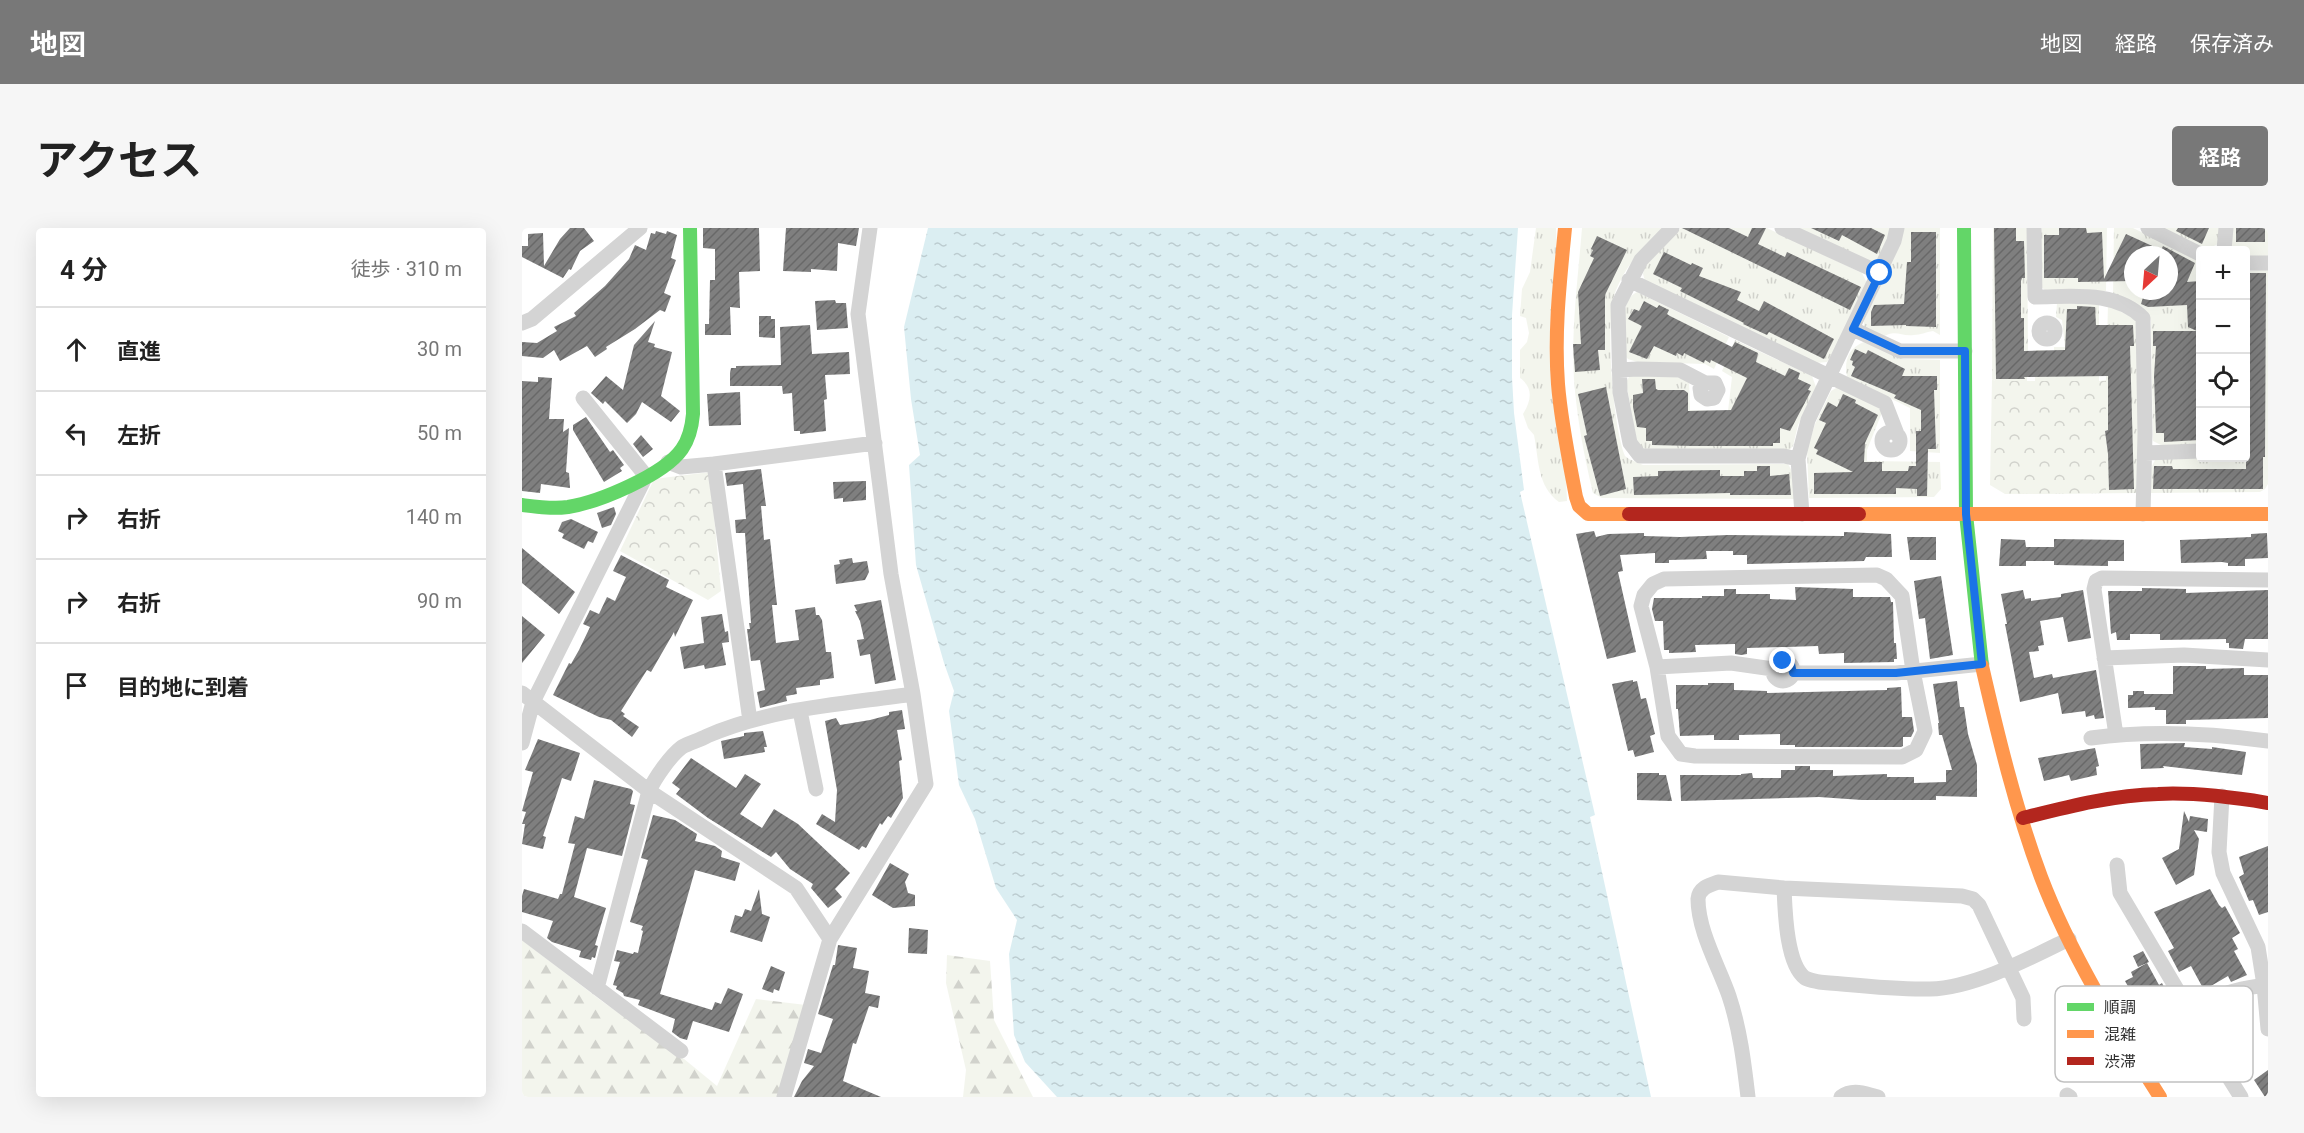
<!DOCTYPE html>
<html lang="ja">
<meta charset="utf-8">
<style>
:root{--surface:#fff;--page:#f6f6f6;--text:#222;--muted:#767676;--line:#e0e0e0;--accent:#787878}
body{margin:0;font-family:Roboto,"Noto Sans JP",sans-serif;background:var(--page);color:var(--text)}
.controls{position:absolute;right:18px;top:18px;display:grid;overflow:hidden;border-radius:6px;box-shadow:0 6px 24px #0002}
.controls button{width:54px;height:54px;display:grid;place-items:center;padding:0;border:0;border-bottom:2px solid var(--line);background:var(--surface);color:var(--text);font:30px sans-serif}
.compass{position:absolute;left:1602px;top:18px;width:54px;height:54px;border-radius:50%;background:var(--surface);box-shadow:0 6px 24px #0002;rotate:206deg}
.stop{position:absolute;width:18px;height:18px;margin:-14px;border:4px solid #1a73e8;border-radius:50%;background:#fff}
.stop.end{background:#1a73e8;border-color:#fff;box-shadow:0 2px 6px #0008}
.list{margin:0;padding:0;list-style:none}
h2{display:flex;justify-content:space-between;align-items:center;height:78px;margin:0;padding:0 24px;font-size:26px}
h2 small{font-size:20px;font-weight:400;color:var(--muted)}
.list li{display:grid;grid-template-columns:39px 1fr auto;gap:18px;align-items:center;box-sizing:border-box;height:84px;padding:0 24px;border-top:2px solid var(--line)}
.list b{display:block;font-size:22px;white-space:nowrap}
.list em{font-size:20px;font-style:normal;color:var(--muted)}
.icon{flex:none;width:33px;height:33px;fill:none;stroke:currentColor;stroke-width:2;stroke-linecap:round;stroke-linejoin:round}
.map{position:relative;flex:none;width:1746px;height:869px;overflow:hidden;border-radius:6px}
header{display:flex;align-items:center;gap:36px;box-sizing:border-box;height:84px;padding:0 30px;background:var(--accent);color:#fff}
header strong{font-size:28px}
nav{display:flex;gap:33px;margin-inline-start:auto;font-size:21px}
.intro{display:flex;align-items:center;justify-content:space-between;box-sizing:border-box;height:144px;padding:0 36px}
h1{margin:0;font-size:42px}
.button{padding:15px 27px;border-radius:6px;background:var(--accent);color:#fff;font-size:21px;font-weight:700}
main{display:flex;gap:36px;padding:0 36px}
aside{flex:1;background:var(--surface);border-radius:6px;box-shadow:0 6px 24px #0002}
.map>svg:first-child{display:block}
.grass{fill:url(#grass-tufts);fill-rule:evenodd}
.forest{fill:url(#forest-firs)}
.park{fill:url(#park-crowns)}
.water{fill:url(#water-ripples)}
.building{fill:url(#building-hatch)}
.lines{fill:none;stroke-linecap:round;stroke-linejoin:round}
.street{stroke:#d4d4d4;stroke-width:15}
.fast{stroke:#63d668;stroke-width:14}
.slow{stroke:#ff974d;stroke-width:14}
.jam{stroke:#b3261e;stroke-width:14}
.route{stroke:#1a73e8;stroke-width:8}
.key{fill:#fff;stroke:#c1c1c1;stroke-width:1.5}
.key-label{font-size:16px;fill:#303030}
</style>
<header>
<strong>地図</strong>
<nav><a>地図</a><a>経路</a><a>保存済み</a></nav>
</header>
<div class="intro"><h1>アクセス</h1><a class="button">経路</a></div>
<main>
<aside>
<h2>4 分<small>徒歩 · 310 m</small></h2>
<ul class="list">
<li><svg class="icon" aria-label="ahead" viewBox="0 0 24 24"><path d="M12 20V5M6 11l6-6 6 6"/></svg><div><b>直進</b></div><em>30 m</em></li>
<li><svg class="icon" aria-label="left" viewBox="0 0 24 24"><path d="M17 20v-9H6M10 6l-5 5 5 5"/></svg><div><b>左折</b></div><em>50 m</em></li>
<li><svg class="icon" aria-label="right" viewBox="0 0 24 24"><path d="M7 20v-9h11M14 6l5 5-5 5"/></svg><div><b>右折</b></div><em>140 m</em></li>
<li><svg class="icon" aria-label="right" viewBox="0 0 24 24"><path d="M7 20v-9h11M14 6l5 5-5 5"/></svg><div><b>右折</b></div><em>90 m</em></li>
<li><svg class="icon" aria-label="arrive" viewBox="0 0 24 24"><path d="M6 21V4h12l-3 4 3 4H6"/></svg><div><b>目的地に到着</b></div></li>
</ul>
</aside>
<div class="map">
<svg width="1746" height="869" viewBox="0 0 1746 869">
<defs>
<pattern id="grass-tufts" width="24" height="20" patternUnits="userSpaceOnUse" patternTransform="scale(1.5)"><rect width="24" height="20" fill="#f3f5ed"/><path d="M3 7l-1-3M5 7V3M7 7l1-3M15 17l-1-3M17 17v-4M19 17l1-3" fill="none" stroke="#d1d2cc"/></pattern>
<pattern id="forest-firs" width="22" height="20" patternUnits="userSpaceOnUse" patternTransform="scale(1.5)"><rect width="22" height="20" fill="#f3f5ed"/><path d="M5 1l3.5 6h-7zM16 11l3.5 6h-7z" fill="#d1d2cc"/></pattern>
<pattern id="park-crowns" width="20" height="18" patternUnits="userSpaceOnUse" patternTransform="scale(1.5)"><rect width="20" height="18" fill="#f3f5ed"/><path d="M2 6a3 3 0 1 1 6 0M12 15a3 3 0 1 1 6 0" fill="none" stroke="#d1d2cc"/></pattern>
<pattern id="water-ripples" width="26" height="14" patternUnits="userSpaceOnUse" patternTransform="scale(1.5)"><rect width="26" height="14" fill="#dbeef2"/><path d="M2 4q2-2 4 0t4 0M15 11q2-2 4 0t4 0" fill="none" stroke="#bcccd0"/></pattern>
<pattern id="building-hatch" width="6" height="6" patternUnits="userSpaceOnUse" patternTransform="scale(1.5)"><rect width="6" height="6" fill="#7f7f7f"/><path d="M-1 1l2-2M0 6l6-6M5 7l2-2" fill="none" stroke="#686868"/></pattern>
</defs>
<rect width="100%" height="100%" fill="#fff"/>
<path class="grass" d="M1014 0H1034L1045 273 1037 274C1015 258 1017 232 1012 207L1006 200 1001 186C1009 173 1012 160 998 150V122L1005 114 1007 105 1004 90 998 88 1000 61 1008 44Z
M1060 0H1141C1120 21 1106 34 1094 62 1082 90 1091 199 1103 228L1107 231 1121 237 1266 236 1271 245 1273 271 1080 270 1071 265C1062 228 1055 190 1052 152 1049 101 1056 50 1060 0Z
M1159 0H1245L1340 45 1345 55 1309 129 1305 134 1294 135 1123 53 1121 46 1123 38Z
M1277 0H1369C1365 12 1361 32 1348 34Z
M1381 0H1418V107L1411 103C1404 104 1398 107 1392 107 1378 109 1374 100 1359 110L1342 101V93L1381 6Z
M1471 0H1505L1506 122 1505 153H1473L1470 151Z
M1520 0H1585L1584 63H1524L1518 58V5Z
M1592 0H1611L1678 33V217L1641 218 1631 213 1629 93C1625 77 1605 73 1591 66ZM1611 27H1647V63H1611Z
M1640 0H1698L1697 15C1682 28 1656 8 1640 0Z
M1710 0H1746V30H1724V22H1710Z
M1746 41V256L1743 261 1738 264 1629 265V240L1633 232 1642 230H1724V43Z
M1115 64 1207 109 1192 141 1183 136 1115 134 1106 131 1102 127C1102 109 1096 73 1115 64Z
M1577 74V153L1584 152 1586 77 1615 92 1617 265 1495 266 1513 153 1514 122 1532 123V119H1543L1540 92 1534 89 1535 75Z
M1213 112 1290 148 1294 159 1276 197 1271 218 1266 223 1122 222 1115 216 1104 154 1108 147 1158 148 1167 151 1168 182 1206 183 1210 149 1200 143Z
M1342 114 1382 131 1418 132V225L1388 223V180L1325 149C1322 133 1326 120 1342 114Z
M1316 159 1361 182 1345 222V233L1418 234 1419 261 1412 269 1287 270 1285 222 1293 196 1309 163Z"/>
<path class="forest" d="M0 712 81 774 156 826 195 858 234 771 284 777 256 869H0Z
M425 727 468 733 472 792 511 869H441L444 842 424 755Z"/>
<path class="park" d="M1470 151 1473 153H1584V265L1483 266 1468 257Z
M188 244 199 363 186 372 98 323 132 251Z"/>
<path class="water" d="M406 0H996L990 87V149L992 185 1002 262 998 264 1073 587 1068 589 1129 869H535L503 834 492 807 487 726 495 692 474 660 453 591 437 557 427 483 432 463 422 435 394 337 387 237 398 227 389 171 382 99Z"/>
<path class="building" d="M48 0H62L72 13 58 23 49 42 47 41 41 50 0 29V18H6V6L21 5 22 38 38 11Z
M181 0H237L238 43 217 44 218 80 208 79 209 107H183V96H187L188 52H193V21L181 20Z
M264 0H337L334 18 316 15 315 43 289 41V44L261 43Z
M1160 0H1207L1226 9 1230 0H1244L1236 16 1263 29 1265 24 1339 59 1328 82Z
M1289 0H1349L1363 7 1355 26 1320 7 1317 13Z
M1472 0H1494V13H1502L1503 50H1500L1499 53V90H1502V123L1543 122 1545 81H1555V78L1573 79 1574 97H1611L1612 118H1608L1612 261 1587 262 1586 226 1583 203 1586 202V148L1502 149 1503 151H1474Z
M1537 0H1564L1565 5 1580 4 1582 51 1604 6 1639 22 1641 18 1673 35 1665 54 1678 53V212L1642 214V205H1634L1632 148 1634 118H1631V103H1675L1666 99 1665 77 1626 79 1619 76 1623 63H1647V27H1611V53L1556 54V50H1522V7H1537Z
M1656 0H1687L1680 16 1654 3Z
M1714 0H1743V14H1714Z
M134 3 144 6 145 3 155 7 149 30 154 32 142 65 149 68 143 84 138 82 113 101 84 119 85 121 73 129 65 118 38 133 32 122 21 130 0 128V114L15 115 35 103 32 99 54 88 52 85 83 58 107 31 113 17 124 22 129 5 133 6Z
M1389 4H1414V99L1384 98V97L1349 98V84L1352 77 1382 76 1385 34H1389Z
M1075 8 1105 22 1083 67V122H1076L1078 142 1053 144 1051 116H1059L1056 64 1072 30 1068 28 1071 22 1069 21Z
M1142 24 1169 37 1170 35 1181 40 1177 48 1219 64 1215 72 1237 83 1242 73 1312 111 1302 131 1247 104 1245 107 1221 96 1222 95 1158 63 1160 60 1131 46Z
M1724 45H1744L1743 229H1741V261H1631L1632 238H1650L1651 241H1724Z
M313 72 314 75H324L326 100 295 102 293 73Z
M1122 73 1135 80 1137 77 1147 82 1145 86 1148 88 1210 119 1213 114 1236 125 1234 134 1263 148 1267 140 1278 145 1276 151 1289 157 1286 162 1289 163 1268 203 1258 200V215H1251V218H1171L1130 217V213H1124V200L1115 199 1111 179V167L1121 165 1120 151H1133L1134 161 1136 162H1162L1166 165V183L1209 182 1225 150 1189 132 1188 135 1183 132 1182 135 1162 125 1161 128 1155 125 1154 128 1132 118 1125 131 1107 124 1120 98 1106 91 1112 81 1117 83Z
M237 88H249V91H253V110L237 109Z
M133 93 126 114 133 116 132 119 150 124 139 168 158 183 149 194 120 174 114 186 105 195 83 173 81 176 69 165 84 148 101 162 112 117Z
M288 97 290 126 327 124 328 146 303 147 305 171 302 172 304 203 278 206V203H272L270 165 261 166 260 158H208V145L209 140H214V138L259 137 258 99Z
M1333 121 1344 126 1346 122 1383 141 1380 148H1415V162H1412L1414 221H1406L1405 268H1395V261L1374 260V266H1292V245L1331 244 1294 226 1296 222 1292 220 1304 195 1297 192 1306 174 1315 179 1321 166 1334 172 1333 175 1356 187 1343 215 1342 234H1360V243H1386L1387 238H1394V203H1399V182L1372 170 1374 167 1329 148 1333 139 1330 137 1331 133 1328 132Z
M16 149 30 150 27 191H42L41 204 47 200 44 244 47 245 48 260 19 256 18 265 0 263V153L16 154Z
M1084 159 1104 261 1078 268 1062 208 1065 207 1056 166Z
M218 164 219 197 187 198 185 166Z
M64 189 88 224 91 222 102 237 98 240 100 243 82 254 51 202V197Z
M119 207 131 221 121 229 111 216Z
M1235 238H1248V248L1267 246 1269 267H1208V265L1112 267 1111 249 1136 248V243L1198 242V248H1222V243H1235Z
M239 241 244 278H239L242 312 248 311 255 377H250L254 415 277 412 273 382 293 379 294 387H297L300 392 304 424H309L312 450 298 452V457L274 460 275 466 264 468 265 473 238 480 235 464 243 462 238 432 229 433 225 401H228L227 395H229L223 305H214L213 292 224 291 221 256 205 258 203 245Z
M344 253V272L321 274V270L312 271 311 254Z
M92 279 94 286 89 297 80 300 75 285Z
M49 291 76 304 71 315 66 313 62 321 40 310 42 306 36 303 40 294Z
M1072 303 1074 309 1086 306 1122 305V308L1158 309 1206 307 1322 308V304L1369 306 1370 329H1344L1342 333 1225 336V327H1211V323H1184L1185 331 1147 332V335H1133V325L1098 327 1101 343 1096 344 1114 424 1085 431 1054 306Z
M1745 305 1746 330 1723 331V338H1706V335L1700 334 1659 335 1658 312 1729 309V306Z
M1385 309H1414V332H1388Z
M1479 311 1503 312 1504 319H1532V311L1602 312V333H1586V338L1532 337V333H1504V338H1477Z
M0 320 53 364 37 386 0 355Z
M99 327 147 352 144 359 171 372 153 409 152 404 129 444 125 442 99 483 103 486 101 488 117 499 110 509 89 492 77 489 31 467 47 435 49 436 57 422 68 399 61 396 68 382 77 386 85 369 93 373 104 349 91 343Z
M330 330 331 335 345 333 347 344 343 352 314 356 312 337 318 336 317 332Z
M1419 348 1431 427 1408 431 1403 390 1397 391 1392 353Z
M1273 359 1331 361V369H1368L1369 374H1371L1372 415H1374L1375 431H1372V434L1322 435V425L1297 426 1296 418 1225 420V426L1219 427 1213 426V416L1173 417 1174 424 1147 425V422H1142L1141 393H1133L1130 381 1132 370H1180V368H1202V361H1214V366H1248V371L1274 372Z
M1620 360 1664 361V365L1746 362V411H1723L1721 421 1707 420V415H1704V411L1638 412V406H1608V412H1595L1594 404 1589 406 1586 363H1620Z
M1501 362 1503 371 1509 370V373L1539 369V366L1561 362 1569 410 1546 414 1541 389 1518 393 1522 417 1516 418 1517 423 1507 424 1512 450 1530 446 1531 450 1574 442 1582 490 1573 491 1572 487 1564 489 1563 483 1540 486 1536 465 1498 474 1483 396H1485L1479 366Z
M359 372 374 452 353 456 348 426 338 428 335 412 342 411 338 393 333 383H335L332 377Z
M200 386 203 404 206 403 207 414 200 415 204 437 183 441 182 437 162 441 158 419 182 415 179 389Z
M0 388 23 407 0 435Z
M1651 438H1684V441L1722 440V447H1746V490L1664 492V496H1644V482H1633V479L1606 480V467H1611V463H1622V466H1651Z
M1111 452V454L1115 453 1119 471 1124 470 1133 506 1128 508 1132 524 1113 529 1111 522 1106 523 1090 456Z
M1435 453 1438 479H1442L1446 506 1455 537V569L1414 568V572H1340L1297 569 1159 573 1158 547H1219V546L1230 545 1231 550H1259V542H1273V538H1288V542H1311V548L1365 546V549H1392V555L1424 554V542H1430L1420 507H1417L1416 495H1417L1411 456Z
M1186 455H1212V462L1245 463V465L1365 462V460L1379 459 1380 489H1390L1392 503 1389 509H1381V518L1379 519H1273V517H1258V506L1217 507V512H1192V507L1158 508 1156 481H1154V457H1186Z
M380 482 383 501 375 502 380 532 377 533 381 570 369 590 366 588 360 597 358 595 344 620 340 618 337 622 294 596 300 586 313 594 315 562 303 493 314 490 318 497 348 492 367 487V484Z
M241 503 245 519H242L243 524 202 531 199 513 222 508V505Z
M16 511 58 525 49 553 40 550 21 608 24 609 21 621 0 616 3 596H0L4 584 0 583 11 544 3 542Z
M1663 515 1662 519 1690 521V519L1724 524 1720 547 1641 538 1642 540 1619 541 1618 516Z
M1573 520 1577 538 1574 539 1575 547 1549 553 1547 547 1522 553 1516 530Z
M169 530 214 560 223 546 239 556 218 586 240 600 252 581 276 596 328 645 313 661 320 669 306 680 289 660 291 656 268 641 254 624 249 629 186 590 154 566 158 561 150 555Z
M1115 545H1137V547H1144L1150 573 1115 572Z
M72 552 109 561 111 563 108 576 113 577 100 628 65 620 52 669 84 680 73 717 76 718 73 730 70 729 69 732 57 729 59 723 30 714 25 710 31 693 0 684V668L2 661 36 671 38 666H40L53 616 46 615 53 588 62 591Z
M1662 583 1667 594 1668 588 1686 591 1685 604 1672 602 1677 611 1672 647 1654 657 1640 630 1657 621Z
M131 587 153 592 175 606 173 613 193 618 200 623 199 629 218 635 213 653 173 642 138 766 190 782 193 774 199 776 206 760 221 766 207 804 171 793 165 812 158 810 150 804 153 791 116 777 118 772 102 768 101 765 94 761 95 758 91 757 98 734 92 733 95 722 111 726 112 724 116 725 121 703 119 702 121 698 108 694 126 632 119 630Z
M1746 618V684L1737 687 1731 672 1727 673 1717 649 1722 646 1717 629Z
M368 635 387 646 383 654 386 665 393 667V678L371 680 350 667Z
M237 661 240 686 248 689 240 714 208 704 213 687 220 689 223 681 229 683Z
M1688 661 1697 677 1700 680 1703 678 1718 705 1710 710 1716 721 1712 723 1725 747 1709 754 1706 748 1682 762 1669 738 1657 744 1646 723 1652 720 1632 684Z
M387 700 406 702 405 726 386 725Z
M316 717 335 720 331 740 347 743 343 765 358 768 356 780 347 778 334 816 331 815 321 853 359 869H272L280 853 292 838 282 835 286 821 299 825 311 791 296 786 311 737H313Z
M1621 723 1627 734 1616 739 1611 728Z
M1625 735 1637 757 1640 755 1647 769 1643 771 1646 777 1623 789 1603 753 1611 749 1609 744Z
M249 738 263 744 257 763 252 761 251 765 240 761Z
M1746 842V869H1743L1732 852Z"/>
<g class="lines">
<path class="street" d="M1150 0 1119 32 1096 77 1098 164 1108 215 1118 228H1262L1276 231
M1260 0 1358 45
M1512 0 1513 69C1549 69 1593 62 1621 90L1623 206 1621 286
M1626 0 1678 26
M1702 22 1704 0
M1724 35H1746
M1107 52 1363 175 1375 206
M0 95 10 91 118 0
M1517 103a8 8 0 1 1 16 0a8 8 0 1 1-16 0Z
M1331 101 1378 123H1443
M1097 142 1116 141 1158 142 1183 155H1193L1196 162 1192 170 1185 171 1179 167 1178 160 1183 155
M1360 213a9 9 0 1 1 18 0a9 9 0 1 1-18 0Z
M1623 225 1678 223
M146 234 159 239 192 236 353 215
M192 236 228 493
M1280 286 1276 231 1286 192 1372 13 1375 0
M1355 347 1364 351 1380 368 1391 443 1403 503 1394 522 1380 529 1173 528 1159 526 1146 508 1135 439 1119 378 1122 367 1131 356 1142 351Z
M1582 430 1662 427 1746 432
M1251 443a10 10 0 1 1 20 0a10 10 0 1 1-20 0Z
M1135 439 1209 435 1251 441
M1271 445H1374L1460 436
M0 465 127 563 274 660 308 711
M278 483 294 561
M1594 507 1572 361 1574 353 1580 350 1746 352
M1569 510C1629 502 1686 505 1746 513
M0 515 11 474 124 248 61 170
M1700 568 1697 624 1701 645 1736 719 1742 757 1746 801
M1595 637 1598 665 1666 780
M1262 660C1263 681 1264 736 1283 750 1287 752 1293 753 1297 754 1333 757 1371 762 1408 761 1452 760 1508 730 1547 711
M0 703 159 823
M75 760 127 563C133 550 148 528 160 519 167 515 178 512 185 508 249 480 323 476 391 466
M1603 815C1646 789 1695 761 1746 757
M1694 829 1719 869
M1545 867 1548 869
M262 869 308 711 404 556 391 466 369 346 336 86 348 0
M1226 869C1222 835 1218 801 1207 768 1197 739 1176 703 1176 671 1177 660 1187 657 1196 654L1262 660 1440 668 1451 671 1457 677 1501 770 1502 791
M1319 869C1331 860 1343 866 1356 869"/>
<path class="fast" d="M1442 0 1444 286 1460 438
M0 277C16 279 30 281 46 279 77 274 142 247 160 221 167 211 170 198 171 186L168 0"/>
<path class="slow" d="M1043 0C1038 52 1032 104 1036 156 1039 194 1047 232 1054 269L1057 278 1066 286H1107
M1337 286H1746
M1460 438C1476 508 1494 582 1519 649 1547 723 1595 802 1638 869"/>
<path class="jam" d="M1107 286H1337
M1501 590C1545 579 1591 567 1636 566 1673 564 1710 569 1746 575"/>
</g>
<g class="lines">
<path class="route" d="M1261 433 1269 436 1271 445H1374L1460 436 1444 286 1443 123H1378L1331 101 1358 45"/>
</g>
<rect x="1533" y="758" width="198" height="96" rx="9" class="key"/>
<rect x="1545" y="775" width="27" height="8" fill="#63d668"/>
<rect x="1545" y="802" width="27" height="8" fill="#ff974d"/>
<rect x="1545" y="829" width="27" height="8" fill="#b3261e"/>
<g class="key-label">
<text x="1582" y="785">順調</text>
<text x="1582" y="812">混雑</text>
<text x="1582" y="839">渋滞</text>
</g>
</svg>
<div class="controls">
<button>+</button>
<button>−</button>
<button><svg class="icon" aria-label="locate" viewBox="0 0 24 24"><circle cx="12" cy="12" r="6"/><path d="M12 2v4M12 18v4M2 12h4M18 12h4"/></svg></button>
<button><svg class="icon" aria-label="layers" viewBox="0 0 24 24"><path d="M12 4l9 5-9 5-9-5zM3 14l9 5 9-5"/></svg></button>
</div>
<svg class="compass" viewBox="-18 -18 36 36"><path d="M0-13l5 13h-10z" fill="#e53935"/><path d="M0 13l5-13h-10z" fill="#767676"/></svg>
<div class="stop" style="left:1358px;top:45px"></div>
<div class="stop end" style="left:1261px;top:433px"></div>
</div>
</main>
